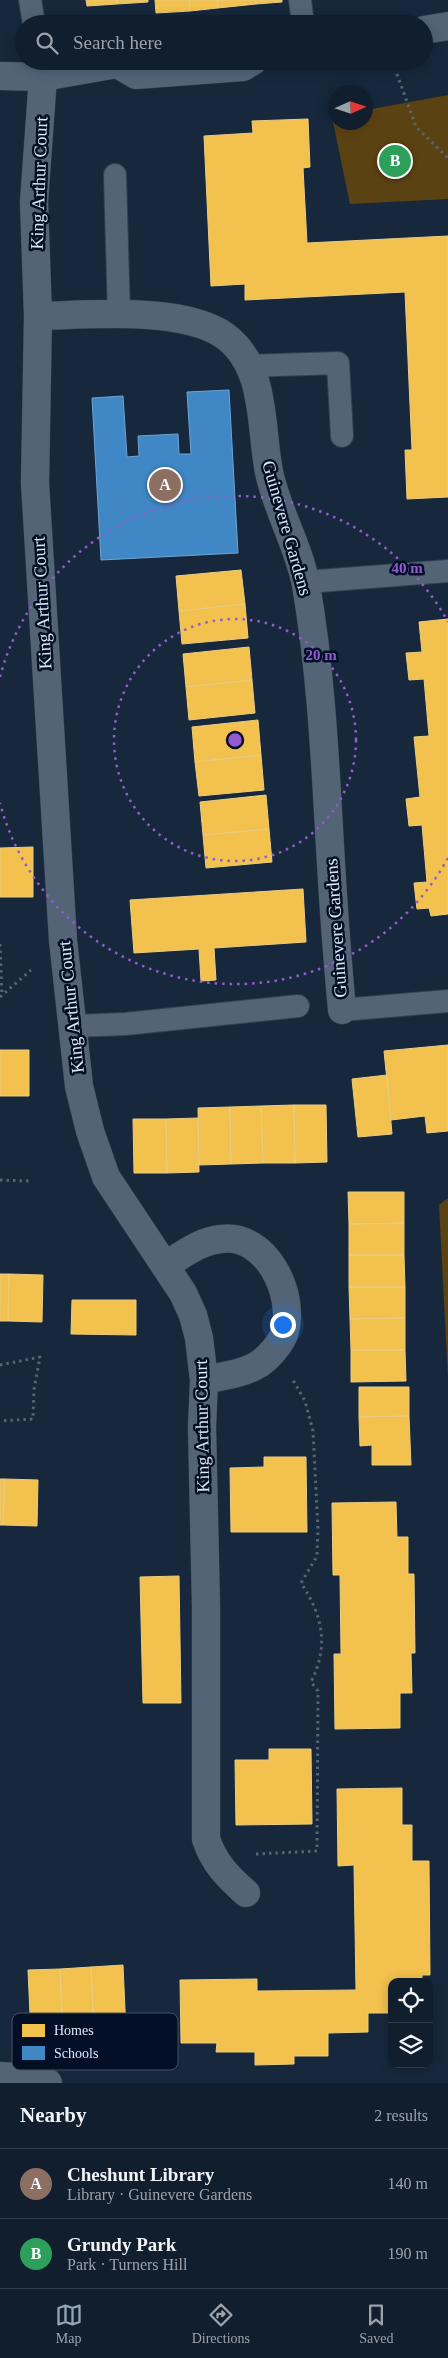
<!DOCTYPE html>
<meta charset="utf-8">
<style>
:root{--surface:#111e2e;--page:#1e2b3a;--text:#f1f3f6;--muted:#9ca2aa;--line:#303c4a;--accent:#95a4b8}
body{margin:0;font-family:"Times New Roman",serif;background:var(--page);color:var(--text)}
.controls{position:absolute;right:15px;bottom:15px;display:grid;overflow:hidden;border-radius:10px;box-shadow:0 2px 12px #0003}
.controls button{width:45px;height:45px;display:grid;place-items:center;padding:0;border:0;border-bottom:1px solid var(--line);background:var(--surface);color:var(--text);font:25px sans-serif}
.compass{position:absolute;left:328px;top:85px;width:45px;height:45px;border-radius:50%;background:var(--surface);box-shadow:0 2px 12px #0003;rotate:87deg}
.you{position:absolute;left:282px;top:1324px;width:18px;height:18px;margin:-12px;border:4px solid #fff;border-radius:50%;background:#1a73e8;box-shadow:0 0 0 8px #1a73e833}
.badge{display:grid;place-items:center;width:32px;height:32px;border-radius:50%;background:var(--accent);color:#fff;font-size:16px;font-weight:700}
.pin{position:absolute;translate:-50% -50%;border:2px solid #fff;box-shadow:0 1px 5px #0006}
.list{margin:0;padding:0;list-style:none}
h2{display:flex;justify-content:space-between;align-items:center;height:65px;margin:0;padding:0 20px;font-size:21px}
h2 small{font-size:16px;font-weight:400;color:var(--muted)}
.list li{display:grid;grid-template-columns:32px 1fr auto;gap:15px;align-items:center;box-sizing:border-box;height:70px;padding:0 20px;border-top:1px solid var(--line)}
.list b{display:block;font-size:19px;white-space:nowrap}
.list p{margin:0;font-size:16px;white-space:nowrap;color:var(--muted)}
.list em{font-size:16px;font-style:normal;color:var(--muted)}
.icon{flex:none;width:28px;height:28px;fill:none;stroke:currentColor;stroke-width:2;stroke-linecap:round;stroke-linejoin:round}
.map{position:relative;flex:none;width:448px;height:2083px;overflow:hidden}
.search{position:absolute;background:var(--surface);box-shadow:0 2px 12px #0003;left:15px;right:15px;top:15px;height:55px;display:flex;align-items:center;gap:12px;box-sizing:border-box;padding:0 18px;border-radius:28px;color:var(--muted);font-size:19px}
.sheet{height:205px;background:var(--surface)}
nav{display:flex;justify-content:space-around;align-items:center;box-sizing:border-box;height:70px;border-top:1px solid var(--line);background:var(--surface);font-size:14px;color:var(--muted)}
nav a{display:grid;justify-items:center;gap:2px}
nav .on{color:var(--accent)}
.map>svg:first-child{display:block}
.green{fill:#5b4213}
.homes{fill:#f2c14e;stroke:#eacc82}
.schools{fill:#3f88c5;stroke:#6da4d5}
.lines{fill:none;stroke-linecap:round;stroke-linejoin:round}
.service-casing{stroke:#364150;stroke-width:24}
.minor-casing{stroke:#364150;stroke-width:29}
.secondary-casing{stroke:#364150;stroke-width:29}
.path{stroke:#566474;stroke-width:3;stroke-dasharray:2.5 4;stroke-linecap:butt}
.service{stroke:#546477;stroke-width:22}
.minor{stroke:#546477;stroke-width:28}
.secondary{stroke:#546477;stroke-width:28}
.ring{fill:none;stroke:#925bce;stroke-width:2.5;stroke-dasharray:2.5 5}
.labels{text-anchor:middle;stroke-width:5;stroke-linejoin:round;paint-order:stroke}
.street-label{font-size:18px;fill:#d9e7fb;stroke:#020f25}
.key{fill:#020f25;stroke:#425065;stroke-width:1}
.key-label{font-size:14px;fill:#d9e7fb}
.centre{fill:#925bce;stroke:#020f25;stroke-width:2.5}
.ring-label{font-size:15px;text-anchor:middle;font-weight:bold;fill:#925bce;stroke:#020f25;stroke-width:5;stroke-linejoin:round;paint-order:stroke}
</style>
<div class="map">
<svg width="448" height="2083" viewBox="0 0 448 2083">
<rect width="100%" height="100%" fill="#17283d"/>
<path class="green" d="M448 95V199L350 204 332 117 335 116 336 122H366V110Z
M448 1198V1379L439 1205Z"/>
<path class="homes" d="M86 0H117V4L87 6Z
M117 0H148V2L117 4Z
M155 0H189L190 11 156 13Z
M189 0H217L218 8 190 11Z
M217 0H256V4L218 8Z
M256 0H282V2L256 4Z
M308 119 310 167 303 168 307 243 448 236V497L407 499 405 450H412L405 292 245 300V284L211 286 204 136 253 133 252 121Z
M241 570 245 604 179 611 176 576Z
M245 604 248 638 182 644 179 611Z
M448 619V914L431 916 429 908 417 909 414 883 427 882 422 825 409 826 406 799 420 797 414 737 429 736 424 679 409 680 406 653 422 652 419 622Z
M249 647 252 680 186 687 183 654Z
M252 680 255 713 189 720 186 687Z
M258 720 261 755 195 762 192 727Z
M261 755 264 790 199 796 195 762Z
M266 795 269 829 203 835 200 802Z
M269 829 272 862 206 868 203 835Z
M33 847V897H0V848Z
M303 889 306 942 214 948 216 980 201 981 199 949 134 953 130 900Z
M448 1045V1131L427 1133 425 1116 391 1120 384 1051Z
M0 1050H29V1096H0Z
M387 1075 392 1134 358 1137 352 1079Z
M294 1105H326L327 1162 295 1163Z
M294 1105 295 1163H263L261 1106Z
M261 1106 263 1163 231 1164 230 1107Z
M230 1107 231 1164 199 1165 198 1108Z
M198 1118 199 1172 167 1173 166 1119Z
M133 1119H166L167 1173H134Z
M348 1192H404V1223L349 1224Z
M404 1223V1255H349V1224Z
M349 1255H404L405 1287H349Z
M0 1274H9L8 1321H0Z
M9 1274 43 1275 42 1322 8 1321Z
M349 1287H405V1318L350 1319Z
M72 1300H136V1335L71 1334Z
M405 1318V1350H351L350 1319Z
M351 1350H405L406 1381 351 1382Z
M359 1387H409V1416L359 1417Z
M409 1416 411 1465H372V1445L360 1446 359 1417Z
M264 1457H306L307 1532H231L230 1468 264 1467Z
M0 1479H5L3 1525H0Z
M5 1479 38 1480 37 1526 3 1525Z
M396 1502 397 1537H408V1574H414L415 1653H411L412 1693H400V1728L335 1729 334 1654H341L340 1575H333L332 1503Z
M179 1576 181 1703H143L140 1577Z
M269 1749H311L312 1824 236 1825 235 1760H269Z
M402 1788V1825H412V1861H429L430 1975H422V1982H392V2013H368V2032L328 2033V2056H294V2064L255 2065V2052H216L217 2043H181L180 1980 257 1979V1991L356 1990 354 1865 338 1866 337 1789Z
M123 1965 126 2032 94 2033 91 1967Z
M91 1967 94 2033 63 2035 60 1969Z
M60 1969 63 2035 31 2036 28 1970Z"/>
<path class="schools" d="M229 390 238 553 101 560 92 398 123 396 127 457 139 456 138 436 178 434 179 454H191L187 392Z"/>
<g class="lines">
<defs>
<path id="service" d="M30 0 34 24
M300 0 303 24
M115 175 119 316
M250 366 338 363 342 436
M306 582 448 571
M342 1010 448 1001
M73 1026 125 1024 298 1006"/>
<path id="minor" d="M43 77 34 202 38 316 35 483 63 940 79 1086 90 1131 106 1177 183 1293 193 1315 199 1338 204 1380 202 1427 206 1606V1839C214 1863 227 1876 246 1893
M38 316C90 315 183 306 225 336 267 367 260 427 269 472 277 511 299 546 306 585 321 672 325 759 330 846 333 901 337 956 342 1010
M166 1265C184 1254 200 1241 221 1239 266 1233 295 1293 285 1331 282 1343 268 1358 259 1364 243 1374 222 1376 204 1380
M0 2076 21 2077 48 2083"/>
<path id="secondary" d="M424 30 448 26
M117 64 136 75 243 67 253 61
M0 76 43 77 117 64 120 61"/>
</defs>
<use href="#service" class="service-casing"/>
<use href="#minor" class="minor-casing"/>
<use href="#secondary" class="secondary-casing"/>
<path class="path" d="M396 61 397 74 416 127 448 158
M0 944 2 996
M0 997 31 970
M0 1180 30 1181
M0 1365 40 1357 34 1389 33 1419 0 1421
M256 1854 317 1851 318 1691 311 1682C329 1646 323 1616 301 1583L317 1556 318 1529 313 1431 305 1401 293 1380"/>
<use href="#service" class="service"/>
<use href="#minor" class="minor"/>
<use href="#secondary" class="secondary"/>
</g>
<g class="ring">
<circle cx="235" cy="740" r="121"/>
<path d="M448 858A243 243 0 0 1 0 803M0 677A243 243 0 0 1 448 622"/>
</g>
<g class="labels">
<g class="street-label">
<text transform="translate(39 183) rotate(-88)" y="6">King Arthur Court</text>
<text transform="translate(287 528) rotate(74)" y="6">Guinevere Gardens</text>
<text transform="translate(42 603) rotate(-93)" y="6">King Arthur Court</text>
<text transform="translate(336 928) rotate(-94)" y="6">Guinevere Gardens</text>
<text transform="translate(71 1007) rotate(-96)" y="6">King Arthur Court</text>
<text transform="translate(202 1426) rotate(-91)" y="6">King Arthur Court</text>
</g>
</g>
<rect x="12" y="2013" width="166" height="57" rx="8" class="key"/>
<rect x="22" y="2024" width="23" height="13" fill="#f2c14e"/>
<rect x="22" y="2046" width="23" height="14" fill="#3f88c5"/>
<g class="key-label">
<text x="54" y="2035">Homes</text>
<text x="54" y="2058">Schools</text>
</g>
<circle cx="235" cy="740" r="8" class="centre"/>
<g class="ring-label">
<text x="407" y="573">40 m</text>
<text x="321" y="660">20 m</text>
</g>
</svg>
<div class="controls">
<button><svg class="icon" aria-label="locate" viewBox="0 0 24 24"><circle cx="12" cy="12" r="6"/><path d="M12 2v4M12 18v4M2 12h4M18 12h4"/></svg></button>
<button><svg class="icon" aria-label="layers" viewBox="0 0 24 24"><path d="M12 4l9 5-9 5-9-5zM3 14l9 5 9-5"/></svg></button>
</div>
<svg class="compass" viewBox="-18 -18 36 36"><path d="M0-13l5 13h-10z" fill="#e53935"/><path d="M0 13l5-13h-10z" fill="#9ca2aa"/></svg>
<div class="you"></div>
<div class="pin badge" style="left:165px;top:485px;background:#8d6e63">A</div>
<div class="pin badge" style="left:395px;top:161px;background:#2e9e5b">B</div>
<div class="search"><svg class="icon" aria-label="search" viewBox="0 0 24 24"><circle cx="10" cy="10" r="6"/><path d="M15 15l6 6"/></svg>Search here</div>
</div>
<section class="sheet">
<h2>Nearby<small>2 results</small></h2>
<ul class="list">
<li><span class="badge" style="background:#8d6e63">A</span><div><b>Cheshunt Library</b><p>Library · Guinevere Gardens</p></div><em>140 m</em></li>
<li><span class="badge" style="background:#2e9e5b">B</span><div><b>Grundy Park</b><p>Park · Turners Hill</p></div><em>190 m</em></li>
</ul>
</section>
<nav>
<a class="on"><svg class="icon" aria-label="map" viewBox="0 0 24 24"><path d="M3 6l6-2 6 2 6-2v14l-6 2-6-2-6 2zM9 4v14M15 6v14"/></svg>Map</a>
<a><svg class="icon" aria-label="directions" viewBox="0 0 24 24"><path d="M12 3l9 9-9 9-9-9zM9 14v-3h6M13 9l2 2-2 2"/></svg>Directions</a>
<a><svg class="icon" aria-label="saved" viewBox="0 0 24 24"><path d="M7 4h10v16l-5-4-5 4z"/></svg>Saved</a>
</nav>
